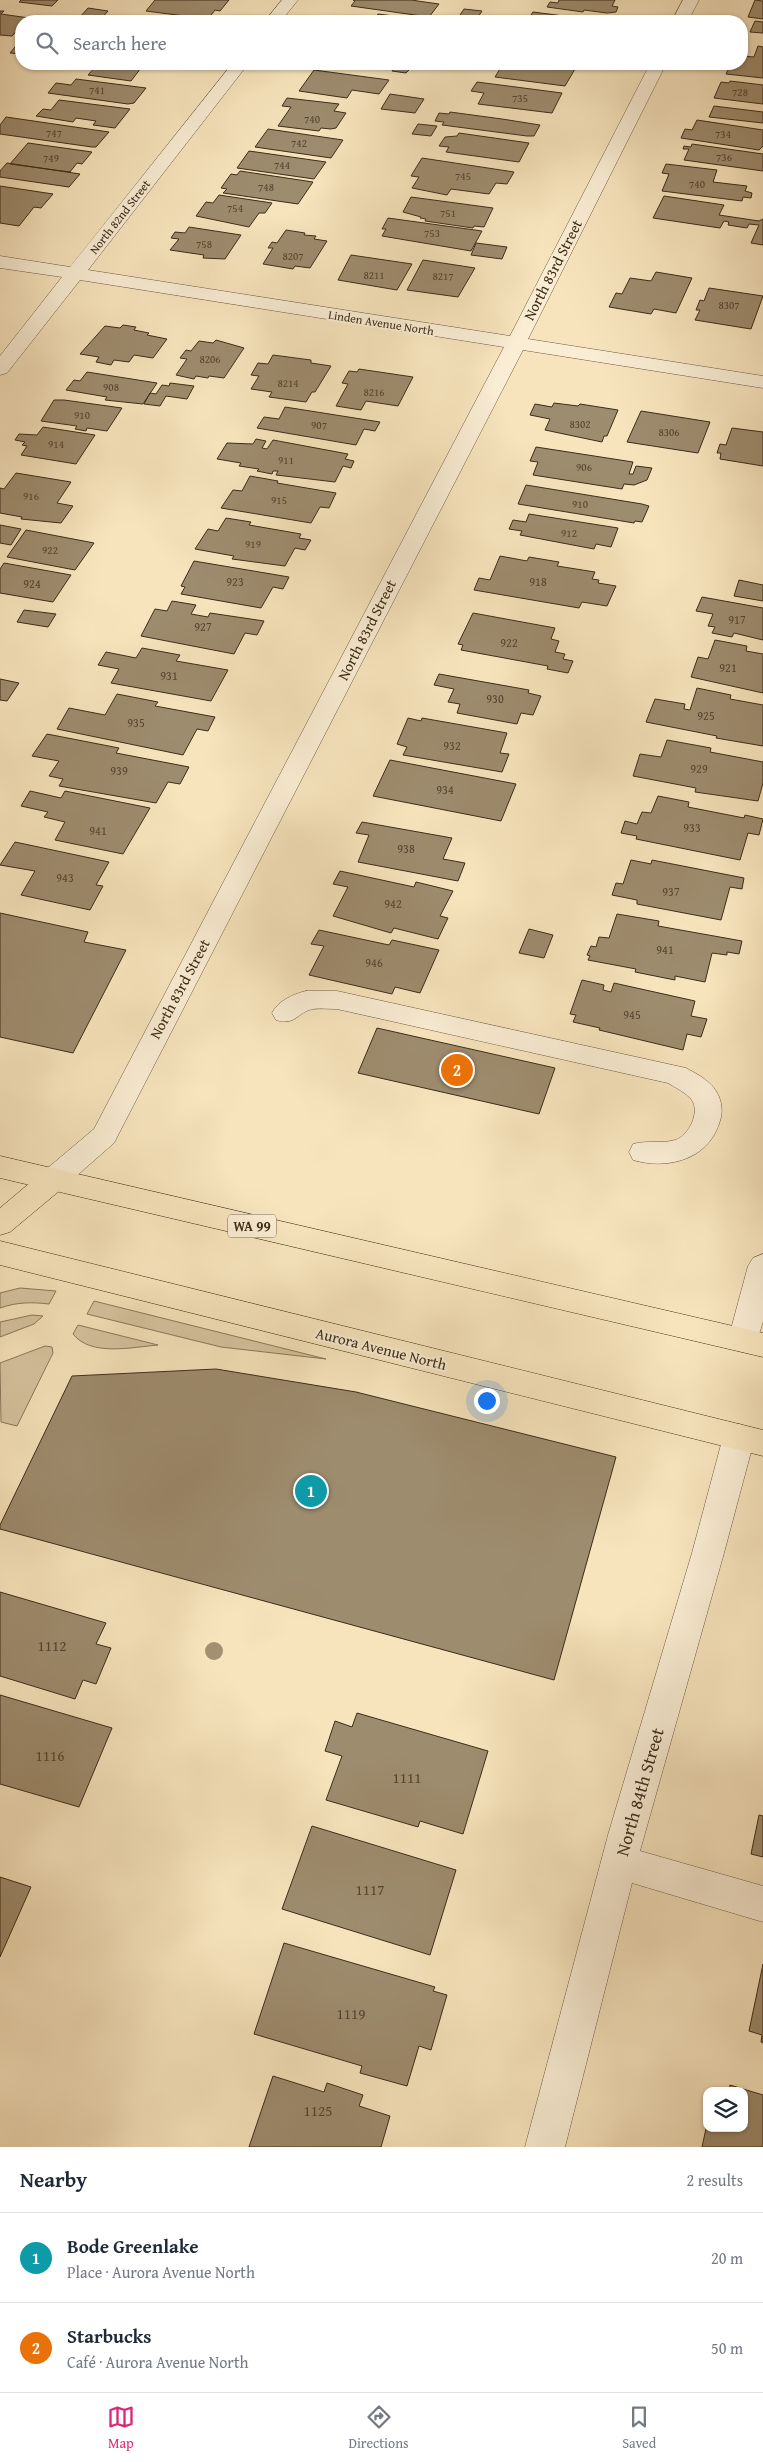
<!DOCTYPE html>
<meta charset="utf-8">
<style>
:root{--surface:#fff;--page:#f2f2f3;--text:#1f2937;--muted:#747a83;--line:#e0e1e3;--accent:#db2777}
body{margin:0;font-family:"Gentium Book Plus",serif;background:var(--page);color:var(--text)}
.controls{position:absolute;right:15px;bottom:15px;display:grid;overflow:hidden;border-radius:10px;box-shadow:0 1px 4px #0004}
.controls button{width:45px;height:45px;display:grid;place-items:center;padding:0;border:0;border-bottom:1px solid var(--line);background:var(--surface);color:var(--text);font:25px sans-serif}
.you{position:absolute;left:486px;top:1400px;width:18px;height:18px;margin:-12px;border:4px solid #fff;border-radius:50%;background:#1a73e8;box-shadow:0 0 0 8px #1a73e833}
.badge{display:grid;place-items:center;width:32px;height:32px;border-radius:50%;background:var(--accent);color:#fff;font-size:16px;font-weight:700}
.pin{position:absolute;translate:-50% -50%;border:2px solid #fff;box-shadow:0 1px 5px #0006}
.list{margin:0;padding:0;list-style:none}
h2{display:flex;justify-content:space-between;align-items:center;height:65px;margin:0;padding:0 20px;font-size:21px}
h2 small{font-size:16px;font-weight:400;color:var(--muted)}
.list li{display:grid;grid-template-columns:32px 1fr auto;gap:15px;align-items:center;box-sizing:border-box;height:90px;padding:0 20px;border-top:1px solid var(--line)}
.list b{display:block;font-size:19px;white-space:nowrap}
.list p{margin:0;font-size:16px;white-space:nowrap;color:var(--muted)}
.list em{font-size:16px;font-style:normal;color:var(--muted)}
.icon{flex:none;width:28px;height:28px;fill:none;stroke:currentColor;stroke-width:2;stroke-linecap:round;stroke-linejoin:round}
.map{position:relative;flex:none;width:763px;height:2147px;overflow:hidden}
.search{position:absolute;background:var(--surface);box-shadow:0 1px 4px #0004;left:15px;right:15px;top:15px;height:55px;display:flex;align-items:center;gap:12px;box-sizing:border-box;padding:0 18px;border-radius:20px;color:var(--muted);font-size:19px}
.sheet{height:245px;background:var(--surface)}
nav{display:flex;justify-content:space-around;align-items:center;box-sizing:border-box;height:70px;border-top:1px solid var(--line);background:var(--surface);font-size:14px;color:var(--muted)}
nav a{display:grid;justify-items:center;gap:2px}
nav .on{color:var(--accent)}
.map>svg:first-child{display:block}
.green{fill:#d7c5a1;stroke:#8a785c}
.building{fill:#9e8c6e;stroke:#3d2c18}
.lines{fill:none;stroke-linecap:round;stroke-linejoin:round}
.minor-casing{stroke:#6c5a41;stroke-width:1}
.major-casing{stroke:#3d2c18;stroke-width:1}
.highway-casing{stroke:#3d2c18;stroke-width:1}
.minor{fill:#faedd4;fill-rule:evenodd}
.major{fill:#f7e4bd;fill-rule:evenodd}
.highway{fill:#f7e4bd;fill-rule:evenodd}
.tree{fill:#a29071}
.labels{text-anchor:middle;stroke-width:4;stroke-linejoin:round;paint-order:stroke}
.far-number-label{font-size:11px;fill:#55442e}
.far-street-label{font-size:12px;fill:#3d2c18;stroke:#faedd4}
.number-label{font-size:12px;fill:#55442e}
.shield{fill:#faedd4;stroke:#766650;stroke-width:1}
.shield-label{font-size:14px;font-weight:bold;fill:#3d2c18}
.street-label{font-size:15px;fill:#3d2c18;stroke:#faedd4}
.near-number-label{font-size:15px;fill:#55442e}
.near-street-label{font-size:18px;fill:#3d2c18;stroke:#faedd4}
</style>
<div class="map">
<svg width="763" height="2147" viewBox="0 0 763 2147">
<rect width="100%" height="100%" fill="#f7e4bd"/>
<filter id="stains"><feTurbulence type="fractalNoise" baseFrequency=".004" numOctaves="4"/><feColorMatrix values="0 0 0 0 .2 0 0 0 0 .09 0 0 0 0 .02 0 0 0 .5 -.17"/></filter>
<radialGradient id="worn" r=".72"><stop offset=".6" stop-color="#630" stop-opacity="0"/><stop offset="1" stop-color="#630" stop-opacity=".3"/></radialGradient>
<path class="green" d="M20 1288 56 1291 49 1304C32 1302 17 1302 0 1308V1293Z
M94 1301 326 1359 221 1347 87 1314Z
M32 1315 43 1316 34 1324 0 1337V1322Z
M78 1325 158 1345C133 1347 91 1357 73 1334Z
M45 1346 52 1347 53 1353 17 1426 1 1422 0 1363Z"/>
<path class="building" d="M21 0H58L52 6 19 2Z
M155 0H229L220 11 215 10 208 19 146 11Z
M353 0H411L439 4 429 17 351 6 355 1Z
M559 0H615L612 6 618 7 616 12 607 13 584 10 583 12 547 7 550 2 558 3Z
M755 0 763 1V19L748 17Z
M88 8 108 11 100 20 80 17Z
M464 9 482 11 476 20 458 18Z
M0 11H4L1 14 29 18 26 21H21V26L12 36 0 35Z
M533 12 602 21H539L540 20 529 18Z
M378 14 433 21H373Z
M755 21 763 22V33L750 32Z
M21 40V54L10 53Z
M758 46 763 47V78L726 74 731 64H742V56L754 57Z
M98 64H144L131 81 88 75Z
M375 64H415L406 73 392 71 395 66Z
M503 64H537L575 69 565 86 495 77Z
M314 70 389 80 379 94 352 90 347 98 299 91Z
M76 79 146 88 134 103 128 104 48 93 56 83 71 85Z
M730 81 763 85V104L714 98 721 82 729 83Z
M477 82 562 93 552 113 478 104 484 93 471 91Z
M390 94 424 99 415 113 381 109Z
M287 98 339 104 334 111 346 113 336 128 331 129 321 128 319 131 278 126 291 107 282 106Z
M59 100 130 109 115 128 93 125 96 121 76 118 73 122 36 116 43 109 51 110Z
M714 106 763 112V123L709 117Z
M450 112 502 119 540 125 534 136H527L442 125 444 122 435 121 439 113 449 114Z
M6 117 109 132 96 147H92L0 134V125Z
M697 120 763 130V146L759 150 681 138 685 129 692 130Z
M418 124 437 126 431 136 412 134Z
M268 129 343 140 331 158 255 147Z
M459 133 529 143 519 162 446 152 449 147 439 146 445 137 457 136Z
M28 143 92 152 82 164 77 163 70 172 10 164Z
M692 144 763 154V171L684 160 689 149H683L684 146 691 147Z
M249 151 326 162 314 179 237 168Z
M422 158 514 172 507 184 496 183 489 194 451 189 447 195 412 188 419 177 411 176Z
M7 163 80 174 69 187 0 177V171Z
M666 164 717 170 713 182 747 186 745 191 752 193 751 198 743 197 742 201 662 191 669 174 662 173Z
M240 171 313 182 298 204 223 193 227 189 221 188 231 174 237 175Z
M0 186 53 194 41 208 34 207 19 226 0 223Z
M219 195 272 203 265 213H259L249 227 196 216 206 202 213 203Z
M664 196 724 205 719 215 759 221 763 219V245L751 243 759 225 749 224 747 228 728 225 729 222 724 221 720 228 653 218Z
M411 197 493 208 484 227 474 226 473 228 425 221 426 219 420 218 421 217 403 212Z
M388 218 482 231 471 251 382 236 386 229H382Z
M189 227 241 235 225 259 203 258 204 255 170 250 179 239 171 238 175 232 185 233Z
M286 230 305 233 304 235 316 236 314 239 327 241 310 268 295 266 293 269 263 264 273 248H268L272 242 277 243Z
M476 243 507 247 502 259 471 255Z
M351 255 412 264 397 290 338 280Z
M423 260 475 268 458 297 407 290Z
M656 272 692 278 676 313 654 309 651 314 609 307 616 293 622 294 630 278 651 281Z
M709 288 763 296 751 329 695 320 700 310H696L700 300 704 301Z
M123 325 136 327 134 330 149 333 147 335 167 339 153 358 134 355 129 362 114 360 111 365 96 362 99 357 80 354 105 326 120 328Z
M216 340 244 348 224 378 209 376 208 378 196 376 194 379 176 375 187 359 180 358 186 350 191 351 199 341 213 343Z
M273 355 311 360V363L331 366 315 392H312L306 402 269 397 272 392 251 389 259 376 251 375 258 363 268 364Z
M359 369 413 377 398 406 366 401 361 410 336 406 348 384 342 383 349 371 357 372Z
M87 372 157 383 143 404 105 400 107 397 66 390 74 380 80 381Z
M170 383 194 386 187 399 166 396 160 406 144 404 150 393 156 394 162 385 169 386Z
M54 400H64L122 408 107 431 87 428 86 431 75 429 77 426 41 421Z
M554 403 578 406 580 404 618 410 607 436H604L602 442 545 430 550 419 530 415 535 404 552 407Z
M285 407 380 422 375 431 364 429 356 445 257 428 264 417 279 419Z
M641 411 710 422 698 453 627 442Z
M43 427 95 435 76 464 21 455 27 446 22 445 25 442 15 440 19 434 37 435Z
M732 428 763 432V466L720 459 721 453H717L720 444 726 445Z
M256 439 266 441 262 448 267 449 273 440 348 454 345 459 354 461 351 468 343 466 335 482 276 475 278 471H273L272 474 257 471 259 469 239 466 241 463 217 459 227 443 253 444Z
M536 447 633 462 629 474H633L636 466 652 468 647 480 634 485 624 484 622 489 533 475 538 462 530 461Z
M16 473 71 482 57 503 73 506 61 523 21 519 22 517 0 513V488L4 489Z
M250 476 278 481 277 483 336 493 329 508 320 507 311 523 221 508 233 490 242 491Z
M526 485 642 504 649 506 642 522 635 521 634 523 518 504Z
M529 514 618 528 611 547 596 544 594 549 520 535 522 531 509 529 513 520 526 522Z
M226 518 251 522 249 525 301 534 299 538 311 540 305 550 295 548 285 566 232 559 234 556 195 549 208 529 218 531Z
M0 525 21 529 11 545 0 543Z
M26 530 94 543 75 570 7 557Z
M500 556 527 561 529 557 559 562 557 566 595 572 592 579 599 580 598 583 616 586 607 606 582 602 579 608 474 590 479 578 490 580Z
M194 561 289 577 283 589 273 587 261 608 181 594 185 587 181 586Z
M4 563 71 575 53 602 0 593V569Z
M739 580 763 585V601L734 596Z
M702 597 763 608V640L734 633 732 637 712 633 715 627 708 626 713 614 696 611Z
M172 601 196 605 191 614 208 617 210 613 264 621 257 635 245 633 234 654 141 636 155 609 167 611Z
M24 610 56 614 48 627 17 622Z
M473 613 555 628 551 639 559 641 555 652 565 654 563 659 573 661 568 673 547 669 548 666 461 650 463 645 458 644Z
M715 640 747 646 746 651 763 654V693L691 677 698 657 708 659Z
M142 648 180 655 176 661 228 670 211 701 111 683 119 669 98 665 106 652 136 658Z
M439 674 529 690 528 693 541 696 533 715 521 713 517 724 457 713 460 704 448 702 454 689 434 685Z
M0 679 19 683 7 701 0 700Z
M697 688 731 695 730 699 763 705V746L716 738 717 736 646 722 655 699 685 704 684 709 690 710Z
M117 694 158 702 155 706 215 717 208 731 197 729 183 755 57 729 69 708 105 715Z
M408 718 421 721 422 718 507 733 500 753 509 754 502 772 403 755 407 747 397 744Z
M47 734 119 748 116 753 189 767 180 784 168 782 156 803 59 786 63 779 49 776 59 761 32 756Z
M667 740 711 748 710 752 763 762V783L758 801 695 792 696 788 633 776 640 754 661 757Z
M390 760 516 784 501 821 373 796Z
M30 791 61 798 65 791 150 808 123 854 55 840 65 822 44 817 48 812 21 806Z
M658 796 689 802 688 807 744 818 745 815 763 819 759 835 748 833 740 860 636 839 637 836 621 833 625 821 637 824 642 812 651 813Z
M362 822 452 838 443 859 465 863 458 881 358 862 369 835 356 833Z
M15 842 109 862 96 885 103 886 90 910 21 895 35 871 0 865Z
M631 860 651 864 652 860 744 878 742 889 730 887 721 920 637 904V900L612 895 616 883 623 884Z
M340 871 414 887 416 882 453 891 440 916 448 918 438 939 394 928 391 933 333 916 348 887 333 884Z
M0 913 88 932 84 942 126 950 73 1053 0 1037Z
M617 914 659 921 658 926 742 941 739 954 727 952V955L712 953 705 982 675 976V980L635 972 636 969 588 960 590 956 587 955 591 946 596 947 599 937 609 938Z
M529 929 553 935 544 958 519 953Z
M319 930 389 945 392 940 439 950 420 993 395 987 392 994 309 975 324 946 311 944Z
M582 980 604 985 603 990 611 992 614 983 695 1001 691 1016 707 1019 701 1037 687 1034 683 1050 599 1030 600 1028 573 1022 576 1015 570 1014Z
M377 1028 555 1068 539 1114 358 1073Z
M216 1369 356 1392 616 1457 554 1680 0 1529V1525L72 1376Z
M0 1592 106 1623 96 1644 111 1648 96 1684 83 1680 75 1699 0 1676Z
M0 1695 112 1728 79 1807 0 1784Z
M357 1713 488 1751 463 1834 420 1821 418 1827 326 1800 342 1756 325 1751 335 1721 352 1727Z
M759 1815 763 1816V1857L751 1854Z
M312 1826 456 1870 430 1955 282 1909Z
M0 1877 31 1887 0 1957Z
M284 1943 435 1987 433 1991 447 1995 431 2050 419 2046 407 2086 360 2073 362 2066 254 2034Z
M763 1964V2043L761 2042 762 2035 749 2031Z
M273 2076 324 2092 327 2083 363 2095 359 2106 390 2116 381 2147H249Z
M730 2085 763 2095V2147H702L707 2124V2128H744V2091H729Z"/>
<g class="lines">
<defs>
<path id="minor" d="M282 0H298L281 21H265Z
M683 0H699L688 21H672Z
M232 64H248L88 270 510 336 650 64H666L528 339 763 376V388L523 350 114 1143 64 1187 54 1190 44 1187 40 1179 44 1171 94 1129 504 347 80 280 7 373 0 375V356L62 277 0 268V256L70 267Z
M306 991H337L686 1068C695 1073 707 1079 714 1088 722 1099 724 1111 719 1124 707 1160 667 1170 633 1160L629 1152 633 1144C647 1140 661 1144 675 1140 689 1136 701 1111 691 1099 685 1092 676 1088 668 1083L337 1009C329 1009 320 1008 313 1009 297 1012 296 1026 276 1020L272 1013C278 1001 293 994 306 991Z
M763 1254V1322L754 1349 743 1352 732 1349 728 1340 748 1266 753 1258Z
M739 1424 750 1428 755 1437 724 1553 640 1851 763 1886V1922L632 1883 565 2147H525L608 1835 692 1553 723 1437 728 1428Z"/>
<path id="major" d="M54 1168 64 1171 68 1179 64 1187 10 1232 0 1235V1208L44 1171Z"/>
<path id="highway" d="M0 1156 763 1333V1357L0 1178Z
M0 1241 763 1430V1456L0 1265Z"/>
</defs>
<use href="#minor" class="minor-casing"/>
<use href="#major" class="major-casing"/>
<use href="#highway" class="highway-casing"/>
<use href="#minor" class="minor"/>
<use href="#major" class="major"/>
<use href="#highway" class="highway"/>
</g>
<circle class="tree" cx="214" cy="1651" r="9"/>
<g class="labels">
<g class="far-number-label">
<text x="97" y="94">741</text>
<text x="740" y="96">728</text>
<text x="520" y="102">735</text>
<text x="312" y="123">740</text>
<text x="54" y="137">747</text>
<text x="723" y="138">734</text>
<text x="299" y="147">742</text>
<text x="724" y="161">736</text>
<text x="51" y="162">749</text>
<text x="282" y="169">744</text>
<text x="463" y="180">745</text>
<text x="697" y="188">740</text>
<text x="266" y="191">748</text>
<text x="235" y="212">754</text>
<text x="448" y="217">751</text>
<text x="432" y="237">753</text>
<text x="204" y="248">758</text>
<text x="293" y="260">8207</text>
<text x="374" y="279">8211</text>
<text x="443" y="280">8217</text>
<text x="729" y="309">8307</text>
<text x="210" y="363">8206</text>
<text x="288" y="387">8214</text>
<text x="111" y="391">908</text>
<text x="374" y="396">8216</text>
<text x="82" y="419">910</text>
<text x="580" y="428">8302</text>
<text x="319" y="429">907</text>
<text x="669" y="436">8306</text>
<text x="56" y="448">914</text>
<text x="286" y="464">911</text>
<text x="584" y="471">906</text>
<text x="31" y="500">916</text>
<text x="279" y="504">915</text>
<text x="580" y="508">910</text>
<text x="569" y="537">912</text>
<text x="253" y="548">919</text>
<text x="50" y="554">922</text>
</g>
<g class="far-street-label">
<text transform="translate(120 217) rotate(-52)" y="4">North 82nd Street</text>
<text transform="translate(381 323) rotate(9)" y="4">Linden Avenue North</text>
</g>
<g class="number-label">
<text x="235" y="586">923</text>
<text x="538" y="586">918</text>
<text x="32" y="588">924</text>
<text x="737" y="624">917</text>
<text x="203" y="631">927</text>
<text x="509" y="647">922</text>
<text x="728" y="672">921</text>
<text x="169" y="680">931</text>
<text x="495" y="703">930</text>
<text x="706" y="720">925</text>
<text x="136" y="727">935</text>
<text x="452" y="750">932</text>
<text x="699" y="773">929</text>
<text x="119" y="775">939</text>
<text x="445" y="794">934</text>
<text x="692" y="832">933</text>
<text x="98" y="835">941</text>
<text x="406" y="853">938</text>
<text x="65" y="882">943</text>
<text x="671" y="896">937</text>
<text x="393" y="908">942</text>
<text x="665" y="954">941</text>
<text x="374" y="967">946</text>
<text x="632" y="1019">945</text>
</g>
<rect class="shield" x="228" y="1214.5" width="48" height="23" rx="4"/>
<g class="shield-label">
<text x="252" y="1231">WA 99</text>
</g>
<g class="street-label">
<text transform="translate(553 270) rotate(-63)" y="5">North 83rd Street</text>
<text transform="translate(367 630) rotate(-63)" y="5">North 83rd Street</text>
<text transform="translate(180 989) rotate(-62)" y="5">North 83rd Street</text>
<text transform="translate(381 1349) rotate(14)" y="5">Aurora Avenue North</text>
</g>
<g class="near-number-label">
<text x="52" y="1651">1112</text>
<text x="50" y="1761">1116</text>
<text x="407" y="1783">1111</text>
<text x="370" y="1895">1117</text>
<text x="351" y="2019">1119</text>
<text x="318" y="2116">1125</text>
</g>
<g class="near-street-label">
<text transform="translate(640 1792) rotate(-74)" y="6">North 84th Street</text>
</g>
</g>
<rect width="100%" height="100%" filter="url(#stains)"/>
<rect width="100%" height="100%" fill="url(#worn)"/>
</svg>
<div class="controls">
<button><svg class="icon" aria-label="layers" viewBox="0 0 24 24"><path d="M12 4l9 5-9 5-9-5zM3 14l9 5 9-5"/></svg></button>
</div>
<div class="you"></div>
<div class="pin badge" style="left:311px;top:1491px;background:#0f9aa8">1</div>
<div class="pin badge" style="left:457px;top:1070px;background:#e8710a">2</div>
<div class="search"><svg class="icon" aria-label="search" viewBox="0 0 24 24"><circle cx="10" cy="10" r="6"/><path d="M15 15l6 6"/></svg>Search here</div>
</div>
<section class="sheet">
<h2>Nearby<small>2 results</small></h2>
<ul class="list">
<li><span class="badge" style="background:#0f9aa8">1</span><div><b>Bode Greenlake</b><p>Place · Aurora Avenue North</p></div><em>20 m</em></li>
<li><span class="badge" style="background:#e8710a">2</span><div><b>Starbucks</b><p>Café · Aurora Avenue North</p></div><em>50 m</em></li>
</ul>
</section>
<nav>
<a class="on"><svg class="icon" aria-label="map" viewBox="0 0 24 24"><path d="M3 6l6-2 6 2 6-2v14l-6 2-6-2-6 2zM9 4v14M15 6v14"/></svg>Map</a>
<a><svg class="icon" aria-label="directions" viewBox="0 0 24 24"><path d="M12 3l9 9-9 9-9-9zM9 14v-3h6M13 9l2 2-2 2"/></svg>Directions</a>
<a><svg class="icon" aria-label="saved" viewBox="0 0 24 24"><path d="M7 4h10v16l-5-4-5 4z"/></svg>Saved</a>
</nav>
